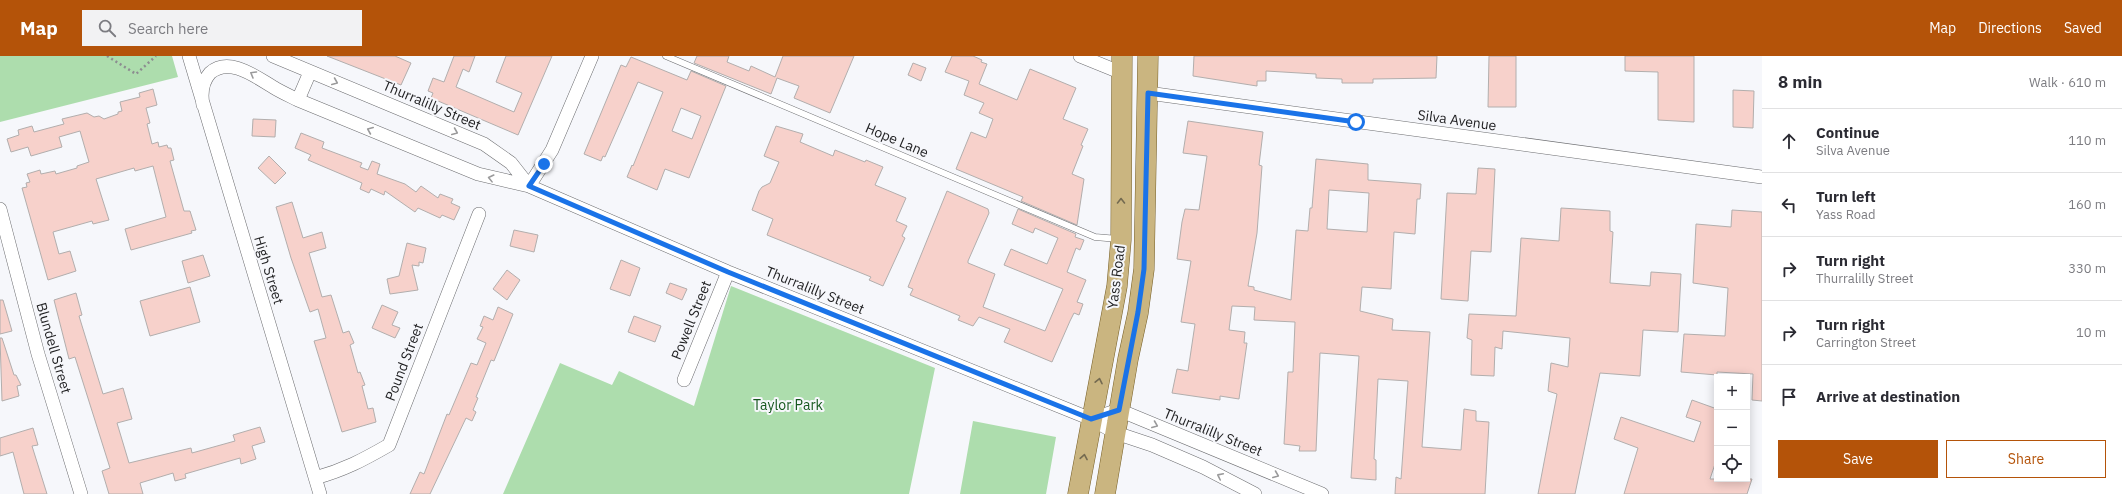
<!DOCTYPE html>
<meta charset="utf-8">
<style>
:root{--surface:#fff;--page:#f2f2f3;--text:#2b2b33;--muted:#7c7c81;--line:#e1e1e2;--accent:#b45309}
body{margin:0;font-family:"IBM Plex Sans",sans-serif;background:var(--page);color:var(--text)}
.controls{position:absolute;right:12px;bottom:12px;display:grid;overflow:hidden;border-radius:0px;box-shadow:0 2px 10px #0003}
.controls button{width:36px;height:36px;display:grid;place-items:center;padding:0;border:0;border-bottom:1px solid var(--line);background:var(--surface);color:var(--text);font:20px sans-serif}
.stop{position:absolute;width:12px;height:12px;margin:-9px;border:3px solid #1a73e8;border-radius:50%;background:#fff}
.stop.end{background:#1a73e8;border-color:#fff;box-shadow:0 1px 4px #0008}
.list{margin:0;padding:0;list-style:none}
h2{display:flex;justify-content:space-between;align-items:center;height:52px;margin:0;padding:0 16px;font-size:17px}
h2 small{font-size:13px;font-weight:400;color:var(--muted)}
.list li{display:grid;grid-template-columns:26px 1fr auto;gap:12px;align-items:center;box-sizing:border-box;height:64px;padding:0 16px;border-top:1px solid var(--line)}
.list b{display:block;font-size:15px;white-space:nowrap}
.list p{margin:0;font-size:13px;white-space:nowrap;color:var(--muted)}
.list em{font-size:13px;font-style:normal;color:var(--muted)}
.actions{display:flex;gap:8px;padding:12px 16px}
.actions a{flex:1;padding:9px 0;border:1px solid var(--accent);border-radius:0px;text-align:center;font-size:14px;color:var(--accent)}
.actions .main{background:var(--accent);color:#fff}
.icon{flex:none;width:22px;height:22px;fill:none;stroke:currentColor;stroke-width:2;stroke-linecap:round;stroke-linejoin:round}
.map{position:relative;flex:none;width:1762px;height:438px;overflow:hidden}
header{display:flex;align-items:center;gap:24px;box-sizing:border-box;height:56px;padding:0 20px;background:var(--accent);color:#fff}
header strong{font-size:19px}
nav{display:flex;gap:22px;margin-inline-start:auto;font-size:14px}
.search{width:280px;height:36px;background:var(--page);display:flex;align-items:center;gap:10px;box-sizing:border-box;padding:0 14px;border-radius:0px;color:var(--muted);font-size:15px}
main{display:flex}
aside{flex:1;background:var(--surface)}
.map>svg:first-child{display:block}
.green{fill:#adddad}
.building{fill:#f7d1cb;stroke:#b2aead;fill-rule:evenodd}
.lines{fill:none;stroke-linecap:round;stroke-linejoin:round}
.service-casing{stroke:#6c6d70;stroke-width:7}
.minor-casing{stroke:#6c6d70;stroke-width:14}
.primary-casing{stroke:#776028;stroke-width:21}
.path{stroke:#8c8d90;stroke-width:2.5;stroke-dasharray:2 3;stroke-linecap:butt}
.service{stroke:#fff;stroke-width:6}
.minor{stroke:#fff;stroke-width:13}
.primary{stroke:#cab580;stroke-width:20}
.oneway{stroke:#9a9a9b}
.oneway2{stroke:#746a50}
.route{stroke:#1a73e8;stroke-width:5}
.labels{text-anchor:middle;stroke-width:4;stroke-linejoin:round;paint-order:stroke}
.street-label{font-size:14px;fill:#1f1f21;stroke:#f6f7fb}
.park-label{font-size:14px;fill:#15571d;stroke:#f6f7fb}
</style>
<header>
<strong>Map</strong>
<div class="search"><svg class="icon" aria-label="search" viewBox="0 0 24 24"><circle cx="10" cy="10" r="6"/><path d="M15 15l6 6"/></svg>Search here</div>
<nav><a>Map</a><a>Directions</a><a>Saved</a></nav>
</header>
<main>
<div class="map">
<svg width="1762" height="438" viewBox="0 0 1762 438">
<rect width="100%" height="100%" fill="#f6f7fb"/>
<path class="green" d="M0 0H172L178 21 0 66Z
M731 230 935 312 909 438H503L560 307 612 329 619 315 694 350Z
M973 365 1056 381 1046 438H960Z"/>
<path class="building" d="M327 0H395L411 7 401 29Z
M454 0H475L469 16 463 13 456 31 514 56 522 37 496 26 506 0H552L518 79 431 42 433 37 428 35 433 22 444 26Z
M697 0H729L727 6 749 15 751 10 775 21 783 0H854L830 57 794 42 799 30 777 22 771 38 694 7Z
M952 0H973L982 4 981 6 987 8 979 28 1017 44 1030 13 1076 32 1063 63 1088 73 1081 89 1083 90 1072 118 1084 123 1077 169 1021 145 1023 141 956 113 971 76 986 82 993 63 979 57 984 47 964 39 969 25 945 16Z
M1194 0H1437L1436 22 1373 23V27H1342V23L1316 22V18L1266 15V25H1257V30L1193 20Z
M1489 0H1516V51H1488Z
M1625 0H1694V66L1658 64V16L1625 15Z
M631 1 687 24 691 15 726 30 689 122 665 113 657 134 627 121 632 109 633 110 663 36 638 26 605 101 603 100 601 105 584 98 621 9 626 11ZM681 52 701 60 692 83 672 75Z
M913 7 926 12 921 25 908 19Z
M153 33 157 49 146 52 150 67 147 68 152 88 158 86 159 91 167 89 168 92H171L174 104 170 105 184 155H190L196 174 191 175 192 177 131 194 125 173 166 161 153 110 135 115 134 112 96 123 109 164 93 168 92 165 53 176 59 198 70 195 76 215 48 224 22 132 27 131 26 127 30 126 27 118 40 114 41 118 55 115 56 118 77 112V110L89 106 80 75 59 81 62 91 31 100 28 91 11 96 7 83 19 79 18 74 32 70 34 76 64 68 62 63 87 57 94 61 99 60 104 63 118 58V56L122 55 120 46 140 41 139 37Z
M1733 34 1754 35 1753 72 1733 71Z
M253 63 276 64 275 81 252 80Z
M1188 65 1263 76 1259 109 1262 110 1257 177 1248 230 1254 231V234L1291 244 1296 174 1308 175 1310 152H1312L1316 103 1368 108V124L1421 128 1420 143H1417L1415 178 1394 176 1391 233 1362 231 1360 255 1393 263 1392 274 1430 276 1422 391 1461 394 1464 353 1476 355V365L1489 366 1485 438H1395L1396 421 1401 423 1408 325 1378 323 1374 403 1376 404V424L1351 422 1359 300 1320 297 1316 395H1299L1300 390 1284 388 1288 316H1293L1295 266 1254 264 1255 251 1232 250 1229 274 1245 276 1244 287H1247L1239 343 1220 340V344L1172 337 1177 313 1188 315 1195 268 1181 266 1191 205 1177 203 1182 166 1185 153 1199 154 1207 100 1183 97ZM1329 134 1369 137 1367 176 1327 173Z
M776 70 803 78 800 86 833 100 835 94 865 106 866 104 883 111 875 129 906 142 896 165 907 170 902 180 905 182 883 230 869 224 871 221 767 179 773 163 752 154 759 135 762 131 770 127 779 106 764 100Z
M301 77 324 86 322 92 362 107 360 111 368 114 372 105 380 108 377 118 405 128 416 136 421 130 438 142 440 138 453 143 451 147 460 151 454 164 442 159 440 162 418 152 415 156 385 135 384 139 371 133 369 137 360 133 362 127 308 104 311 99 295 92Z
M269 100 286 117 275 128 258 112Z
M1478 112 1495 113 1491 196 1471 195 1468 245 1441 243 1447 137 1476 138Z
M947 135 988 153 989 157 968 205V207L995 218 983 251 1045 275 1063 233 1004 209 1011 193 1047 208 1058 182 1035 172 1033 177 1012 168 1018 153 1076 178 1075 181 1084 184 1080 194 1076 192 1067 216 1086 224 1077 246 1083 248 1079 259 1074 257 1070 265 1052 306 1004 286 1010 273 979 261 973 270 958 264 960 260 910 239 913 233 908 231Z
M292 146 303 182 322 176 326 192 309 197 322 241 331 239 343 277 349 275 354 287 350 289 358 317 360 316 365 329 362 330 368 353 373 352 376 366 342 376 314 285 326 282 318 253 310 256 291 202 276 151Z
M1561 152 1610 155V175L1613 176 1610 227 1650 230 1651 216 1681 218 1678 276 1643 274 1640 320 1600 317 1575 438H1538L1557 338 1548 335 1551 307 1568 311 1570 282 1503 275 1502 293 1495 291 1494 320 1471 319 1472 284 1467 282 1469 258 1516 260 1521 182 1559 185Z
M1732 154 1762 156V345L1752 344 1753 318 1717 316V319L1681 316 1684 278 1725 280 1728 232 1693 227 1696 168 1731 171Z
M514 174 538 179 534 196 510 190Z
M407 187 426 192 423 207 419 206V210L412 209 418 234 390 238 387 223 399 220Z
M203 199 210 220 188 227 182 205Z
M621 204 640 212 630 240 610 233Z
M507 214 520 224 507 244 493 233Z
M670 227 687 233 682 244 666 237Z
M190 231 200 266 150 280 140 245Z
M76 237 82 259 79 260 103 338 123 332 132 363 117 367 129 407 191 392 192 397 235 385 233 379 260 371 265 386 252 390 256 403 241 408 240 402 185 418 186 422 175 425 173 417 140 427 143 438H109L102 415 110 412 75 301 69 303 54 244Z
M0 244H3L12 275 0 278Z
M382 249 398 256 392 269 400 272 395 282 372 272Z
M498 251 513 258 494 305 491 304 476 341 478 342 473 354 476 356 472 365 466 362 430 438H410L420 416 424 418 447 358 449 359 471 307 477 309 486 287 477 283 483 271 480 270 484 260 493 264Z
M634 260 661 270 655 286 628 276Z
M0 282H2L14 319H16L21 329 17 330 19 340 2 345Z
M1692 344 1717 353V402L1710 423H1752L1747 438H1624L1638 392 1614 383 1621 361 1694 386 1701 366 1686 361Z
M33 372 38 389 32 390 47 438H24L13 396 0 400V382Z"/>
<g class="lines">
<defs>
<path id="service" d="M666 0 1095 181 1118 183"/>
<path id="minor" d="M189 0 320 438
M273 0 484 88 511 107 529 130
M1080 0 1122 17
M1148 37 1762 121
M298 44 310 16
M203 49C201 38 202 26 210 17 229 0 256 21 273 31 281 36 290 40 298 44L478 118 529 130 728 216 1091 363 1116 377 1152 389 1203 411 1255 438
M529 130 552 94 592 0
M0 153 38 298 81 438
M684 324 728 216
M1091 363 1119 354 1322 438
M315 422C344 414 363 404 389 389L479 158"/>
<path id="primary" d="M1078 438 1117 230 1121 184 1122 0
M1105 438 1128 303 1138 257 1144 213 1148 0"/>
</defs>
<use href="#service" class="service-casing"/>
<use href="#minor" class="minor-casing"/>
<use href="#primary" class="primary-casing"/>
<path class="path" d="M107 0 136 18 156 0"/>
<use href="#service" class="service"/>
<use href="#minor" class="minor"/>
<use href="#primary" class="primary"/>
</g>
<defs><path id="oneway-chevron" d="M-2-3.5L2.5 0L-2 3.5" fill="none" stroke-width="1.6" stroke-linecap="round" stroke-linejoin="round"/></defs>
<g class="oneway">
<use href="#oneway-chevron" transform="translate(253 18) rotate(-150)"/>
<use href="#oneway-chevron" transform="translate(335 26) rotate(23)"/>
<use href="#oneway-chevron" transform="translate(370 74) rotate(-157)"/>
<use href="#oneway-chevron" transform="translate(455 76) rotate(23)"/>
<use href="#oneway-chevron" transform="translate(491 122) rotate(-166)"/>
<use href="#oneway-chevron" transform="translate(1155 369) rotate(22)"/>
<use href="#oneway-chevron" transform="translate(1276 419) rotate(22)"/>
<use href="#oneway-chevron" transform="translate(1220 420) rotate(-154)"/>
</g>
<g class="oneway2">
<use href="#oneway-chevron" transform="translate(1121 145) rotate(-90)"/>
<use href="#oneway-chevron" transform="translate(1099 325) rotate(-78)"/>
<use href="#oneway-chevron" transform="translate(1084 401) rotate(-80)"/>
</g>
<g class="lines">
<path class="route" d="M544 108 529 130 728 216 1091 363 1119 354 1138 256 1144 213 1148 37 1356 66"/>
</g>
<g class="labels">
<g class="street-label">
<text transform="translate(432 49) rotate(23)" y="5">Thurralilly Street</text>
<text transform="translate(1457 64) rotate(8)" y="5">Silva Avenue</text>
<text transform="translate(897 84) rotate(23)" y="5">Hope Lane</text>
<text transform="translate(269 214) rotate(73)" y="5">High Street</text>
<text transform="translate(1116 221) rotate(-83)" y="5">Yass Road</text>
<text transform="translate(815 234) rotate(22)" y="5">Thurralilly Street</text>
<text transform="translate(691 264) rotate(-68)" y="5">Powell Street</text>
<text transform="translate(54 292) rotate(74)" y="5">Blundell Street</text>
<text transform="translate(404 306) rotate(-69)" y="5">Pound Street</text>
<text transform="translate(1213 376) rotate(22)" y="5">Thurralilly Street</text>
</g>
<g class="park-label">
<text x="788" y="354">Taylor Park</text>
</g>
</g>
</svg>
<div class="controls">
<button>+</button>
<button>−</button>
<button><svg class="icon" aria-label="locate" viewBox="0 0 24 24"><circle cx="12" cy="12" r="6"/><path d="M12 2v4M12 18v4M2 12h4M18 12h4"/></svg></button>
</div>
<div class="stop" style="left:1356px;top:66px"></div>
<div class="stop end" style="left:544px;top:108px"></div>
</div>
<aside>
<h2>8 min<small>Walk · 610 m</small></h2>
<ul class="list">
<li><svg class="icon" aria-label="ahead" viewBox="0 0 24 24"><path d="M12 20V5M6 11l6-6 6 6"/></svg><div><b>Continue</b><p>Silva Avenue</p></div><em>110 m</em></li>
<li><svg class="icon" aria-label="left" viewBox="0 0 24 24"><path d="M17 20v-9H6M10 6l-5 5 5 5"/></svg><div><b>Turn left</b><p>Yass Road</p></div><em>160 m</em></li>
<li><svg class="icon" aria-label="right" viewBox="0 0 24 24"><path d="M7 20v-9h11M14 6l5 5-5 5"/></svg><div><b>Turn right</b><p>Thurralilly Street</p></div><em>330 m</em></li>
<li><svg class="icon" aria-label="right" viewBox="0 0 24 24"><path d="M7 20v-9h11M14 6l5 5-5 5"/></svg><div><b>Turn right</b><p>Carrington Street</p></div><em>10 m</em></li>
<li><svg class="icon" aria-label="arrive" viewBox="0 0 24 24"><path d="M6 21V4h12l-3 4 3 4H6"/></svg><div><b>Arrive at destination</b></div></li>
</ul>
<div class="actions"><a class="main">Save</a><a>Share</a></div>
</aside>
</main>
